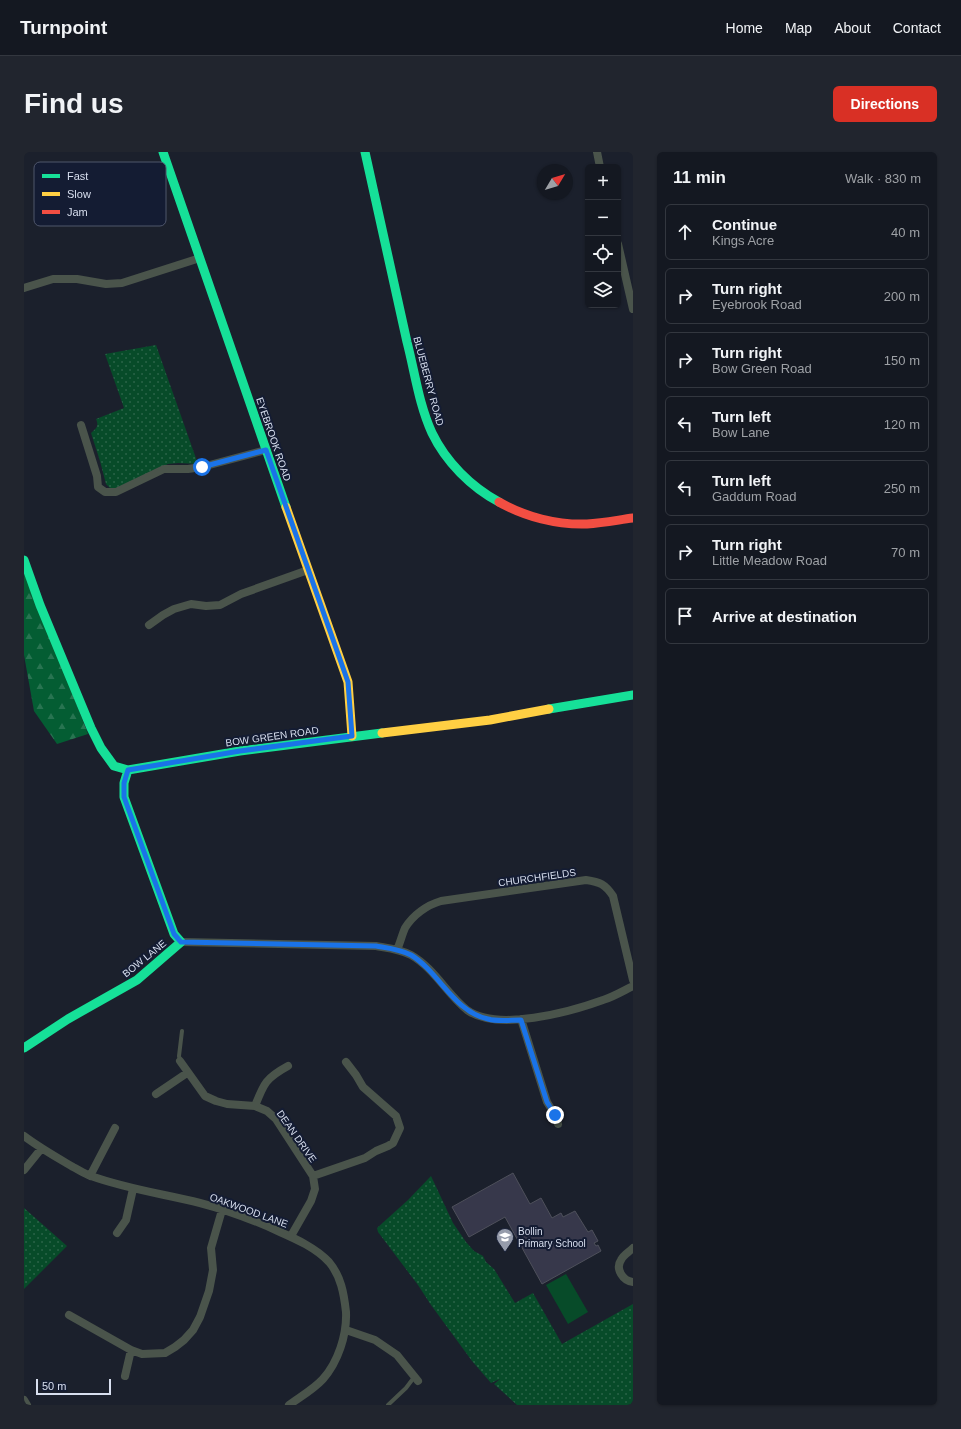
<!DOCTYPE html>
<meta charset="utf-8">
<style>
:root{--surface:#141821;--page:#21252e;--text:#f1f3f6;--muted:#9da0a5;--line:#33373f;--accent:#d93025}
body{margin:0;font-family:Helvetica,sans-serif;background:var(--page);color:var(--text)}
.controls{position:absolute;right:12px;top:12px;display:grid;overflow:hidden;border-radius:6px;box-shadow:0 1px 3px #0004}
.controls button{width:36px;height:36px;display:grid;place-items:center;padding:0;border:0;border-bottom:1px solid var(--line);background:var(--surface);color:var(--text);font:20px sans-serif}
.compass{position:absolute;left:513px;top:12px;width:36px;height:36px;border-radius:50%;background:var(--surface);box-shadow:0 1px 3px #0004;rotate:52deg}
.scale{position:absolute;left:12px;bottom:10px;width:75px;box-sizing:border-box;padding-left:4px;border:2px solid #d8dfef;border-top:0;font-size:11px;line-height:14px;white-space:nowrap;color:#d8dfef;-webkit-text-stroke:3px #141c33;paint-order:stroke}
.stop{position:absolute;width:12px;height:12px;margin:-9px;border:3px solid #1a73e8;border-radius:50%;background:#fff}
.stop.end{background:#1a73e8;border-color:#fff;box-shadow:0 1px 4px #0008}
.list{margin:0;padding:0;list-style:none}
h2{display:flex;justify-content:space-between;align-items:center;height:52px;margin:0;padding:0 16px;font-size:17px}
h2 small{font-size:13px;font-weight:400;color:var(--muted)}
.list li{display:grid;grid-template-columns:26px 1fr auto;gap:12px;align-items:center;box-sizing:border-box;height:56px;margin:0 8px 8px;padding:0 8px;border:1px solid var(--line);border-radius:6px}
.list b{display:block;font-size:15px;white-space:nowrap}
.list p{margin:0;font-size:13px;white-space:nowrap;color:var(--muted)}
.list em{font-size:13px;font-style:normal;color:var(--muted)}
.icon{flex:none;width:22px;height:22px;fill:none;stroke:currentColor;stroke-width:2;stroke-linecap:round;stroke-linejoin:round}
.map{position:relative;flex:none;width:609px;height:1253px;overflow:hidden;border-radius:6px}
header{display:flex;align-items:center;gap:24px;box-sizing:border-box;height:56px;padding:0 20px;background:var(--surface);border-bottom:1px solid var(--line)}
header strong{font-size:19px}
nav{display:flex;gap:22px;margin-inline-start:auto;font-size:14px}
.intro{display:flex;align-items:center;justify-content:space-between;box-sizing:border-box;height:96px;padding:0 24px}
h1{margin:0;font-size:28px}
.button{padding:10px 18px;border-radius:6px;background:var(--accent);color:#fff;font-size:14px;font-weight:700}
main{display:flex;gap:24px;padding:0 24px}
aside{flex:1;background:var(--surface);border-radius:6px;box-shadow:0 1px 3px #0004}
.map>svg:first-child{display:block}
.green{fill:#074b29}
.forest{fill:url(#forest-firs)}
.park{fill:url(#park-dots)}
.building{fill:#37384b;stroke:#4e505b}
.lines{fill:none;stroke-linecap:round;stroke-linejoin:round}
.lane{stroke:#4a544b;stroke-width:4}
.street{stroke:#4a544b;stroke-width:8}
.fast{stroke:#16e098;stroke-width:9}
.slow{stroke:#ffcf43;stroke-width:9}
.jam{stroke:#f24e42;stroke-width:9}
.route{stroke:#1a73e8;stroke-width:5}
.labels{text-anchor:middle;stroke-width:4;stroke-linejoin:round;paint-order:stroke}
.street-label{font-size:10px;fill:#d8dfef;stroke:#141c33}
.poi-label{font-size:10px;fill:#d8dfef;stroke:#141c33;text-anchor:start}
.key{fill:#141c33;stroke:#4f566b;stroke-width:1}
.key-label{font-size:11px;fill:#d8dfef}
</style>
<header>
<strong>Turnpoint</strong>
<nav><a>Home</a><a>Map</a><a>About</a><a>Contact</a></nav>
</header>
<div class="intro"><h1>Find us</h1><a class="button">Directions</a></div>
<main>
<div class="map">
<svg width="609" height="1253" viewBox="0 0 609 1253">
<defs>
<pattern id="forest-firs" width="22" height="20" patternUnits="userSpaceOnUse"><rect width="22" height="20" fill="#045d33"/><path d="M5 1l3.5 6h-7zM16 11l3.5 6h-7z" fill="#287451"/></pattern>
<pattern id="park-dots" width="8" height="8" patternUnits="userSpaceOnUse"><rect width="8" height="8" fill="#074b29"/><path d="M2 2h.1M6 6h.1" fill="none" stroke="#2a6448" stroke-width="1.8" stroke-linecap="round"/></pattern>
</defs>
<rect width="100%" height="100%" fill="#1b202c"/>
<path class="green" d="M542 1122 564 1160 544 1172 522 1133Z"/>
<path class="forest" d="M0 417 64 582 33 592 10 559 0 503Z"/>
<path class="park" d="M132 193 174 312 154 311 144 312 94 336H86L82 332 76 309 67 281C73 276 75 274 72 267L100 256 81 202Z
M407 1024 429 1071 442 1090 450 1099 459 1104 462 1110 470 1117 491 1151 509 1141 538 1192 609 1152V1253H493L470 1232 476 1227 467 1231 448 1209 407 1153 394 1133 354 1080 353 1076 384 1048Z
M0 1056 43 1094 0 1137Z"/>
<path class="building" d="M489 1021 506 1052 517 1046 528 1066 537 1061 539 1065 551 1059 564 1080 568 1078 574 1089 570 1091 572 1094 574 1093 577 1099 518 1132 481 1065 445 1085 428 1055Z"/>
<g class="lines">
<path class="lane" d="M156 909 155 904 158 879
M364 1253 382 1236 391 1224"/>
<path class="street" d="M573 0 576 15
M594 92 609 157
M0 136 29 127H53L82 132 98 131 176 106
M57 273 73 324 74 335 81 340H92L140 317H164L178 315 242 298
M125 473 139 463 150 457 167 452 182 454 196 453 217 442 284 418
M157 790 352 794C364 796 376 797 387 803 410 816 423 842 443 858 473 880 546 860 579 848 589 845 599 839 609 834
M373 798C376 791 378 783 381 776 389 763 403 753 417 749L562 728C576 730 581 732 589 744L609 828
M497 867 523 950 531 963 534 972
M156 909 181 944 192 949 203 952 231 954 243 959 252 967 289 1024 291 1037 287 1049 267 1084
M132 942 163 921
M231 954C240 931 242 926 264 914
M0 984C16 996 32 1005 49 1015 55 1018 61 1022 67 1024 103 1037 140 1042 176 1051 203 1058 230 1068 256 1080 272 1087 292 1096 305 1110 317 1124 320 1142 322 1160 323 1183 314 1210 299 1227 290 1237 276 1245 265 1253
M0 1018 17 997
M66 1024 91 976
M289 1024 341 1006 352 999 364 994 369 991 376 976 372 964 339 935 332 923 322 910
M93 1081 102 1068 109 1037
M609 1096C605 1100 599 1103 597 1108 591 1117 599 1129 609 1130
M45 1163 107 1198 118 1202 141 1201 151 1195 160 1188 169 1178 176 1165 185 1139 189 1118 187 1096 198 1058
M322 1178 351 1188 373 1203 394 1229
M101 1224 107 1198
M0 1248 3 1253"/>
<path class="fast" d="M139 0 262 355
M341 0C355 64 369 127 383 190 391 221 395 253 408 281 422 310 447 335 475 350
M0 408 16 453 67 576 77 596 90 614 104 618 216 599 358 581
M525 557 609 543
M0 896 44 867 113 828 157 790 150 782 100 645V631L104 618"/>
<path class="slow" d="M262 355 324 530 328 584
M358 581 466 568 525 557"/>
<path class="jam" d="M475 350C501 365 533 373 563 372 579 371 594 368 609 366"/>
</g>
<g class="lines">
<path class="route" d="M178 315 242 298 324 530 328 584 216 599 104 618 100 631V645L150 782 157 790 352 794C364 796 376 797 387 803 415 820 430 860 464 867 474 870 486 868 497 868L523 950 531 963"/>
</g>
<defs>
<symbol id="school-pin" viewBox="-11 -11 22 30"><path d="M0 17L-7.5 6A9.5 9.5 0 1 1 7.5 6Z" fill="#969cab" stroke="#141c33"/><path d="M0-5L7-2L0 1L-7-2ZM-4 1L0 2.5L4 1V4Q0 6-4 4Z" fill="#fff"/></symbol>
</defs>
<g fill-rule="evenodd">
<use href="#school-pin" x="471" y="1075" width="20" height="27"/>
</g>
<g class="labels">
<g class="street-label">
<text transform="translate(405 229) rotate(75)" y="4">BLUEBERRY ROAD</text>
<text transform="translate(250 287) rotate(71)" y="4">EYEBROOK ROAD</text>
<text transform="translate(248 584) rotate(-8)" y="4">BOW GREEN ROAD</text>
<text transform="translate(513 725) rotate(-8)" y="4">CHURCHFIELDS</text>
<text transform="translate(120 806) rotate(-39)" y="4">BOW LANE</text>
<text transform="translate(273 984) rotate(55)" y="4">DEAN DRIVE</text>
<text transform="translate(225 1058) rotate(20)" y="4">OAKWOOD LANE</text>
</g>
<g class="poi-label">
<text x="494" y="1083">Bollin<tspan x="494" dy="12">Primary School</tspan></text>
</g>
</g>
<rect x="10" y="10" width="132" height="64" rx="6" class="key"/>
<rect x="18" y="22" width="18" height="4" fill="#16e098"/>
<rect x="18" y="40" width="18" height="4" fill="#ffcf43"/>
<rect x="18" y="58" width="18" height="4" fill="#f24e42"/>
<g class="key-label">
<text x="43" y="28">Fast</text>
<text x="43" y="46">Slow</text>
<text x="43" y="64">Jam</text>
</g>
</svg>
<div class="controls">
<button>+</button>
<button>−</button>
<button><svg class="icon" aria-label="locate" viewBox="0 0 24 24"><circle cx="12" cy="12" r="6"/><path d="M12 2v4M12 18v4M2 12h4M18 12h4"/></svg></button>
<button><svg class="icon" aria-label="layers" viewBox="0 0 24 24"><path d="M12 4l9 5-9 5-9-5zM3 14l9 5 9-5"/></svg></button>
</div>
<svg class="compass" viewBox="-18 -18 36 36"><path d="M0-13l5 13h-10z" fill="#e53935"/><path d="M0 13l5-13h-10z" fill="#9da0a5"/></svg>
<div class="scale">50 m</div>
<div class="stop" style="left:178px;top:315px"></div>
<div class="stop end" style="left:531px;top:963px"></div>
</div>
<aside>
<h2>11 min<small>Walk · 830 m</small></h2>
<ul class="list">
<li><svg class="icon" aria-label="ahead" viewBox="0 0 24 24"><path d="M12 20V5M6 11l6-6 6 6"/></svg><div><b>Continue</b><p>Kings Acre</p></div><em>40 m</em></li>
<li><svg class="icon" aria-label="right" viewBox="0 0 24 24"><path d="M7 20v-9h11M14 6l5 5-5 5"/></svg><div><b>Turn right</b><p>Eyebrook Road</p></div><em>200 m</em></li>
<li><svg class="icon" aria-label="right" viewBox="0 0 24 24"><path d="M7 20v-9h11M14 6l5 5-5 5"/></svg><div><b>Turn right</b><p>Bow Green Road</p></div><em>150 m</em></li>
<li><svg class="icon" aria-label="left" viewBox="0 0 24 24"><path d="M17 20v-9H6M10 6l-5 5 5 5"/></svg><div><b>Turn left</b><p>Bow Lane</p></div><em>120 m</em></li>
<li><svg class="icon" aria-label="left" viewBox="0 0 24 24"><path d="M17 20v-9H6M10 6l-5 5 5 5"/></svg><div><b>Turn left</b><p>Gaddum Road</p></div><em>250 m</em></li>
<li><svg class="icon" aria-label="right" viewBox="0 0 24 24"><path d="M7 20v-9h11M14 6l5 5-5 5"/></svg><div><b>Turn right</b><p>Little Meadow Road</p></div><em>70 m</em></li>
<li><svg class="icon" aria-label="arrive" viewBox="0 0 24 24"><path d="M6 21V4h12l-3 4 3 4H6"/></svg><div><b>Arrive at destination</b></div></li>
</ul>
</aside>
</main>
